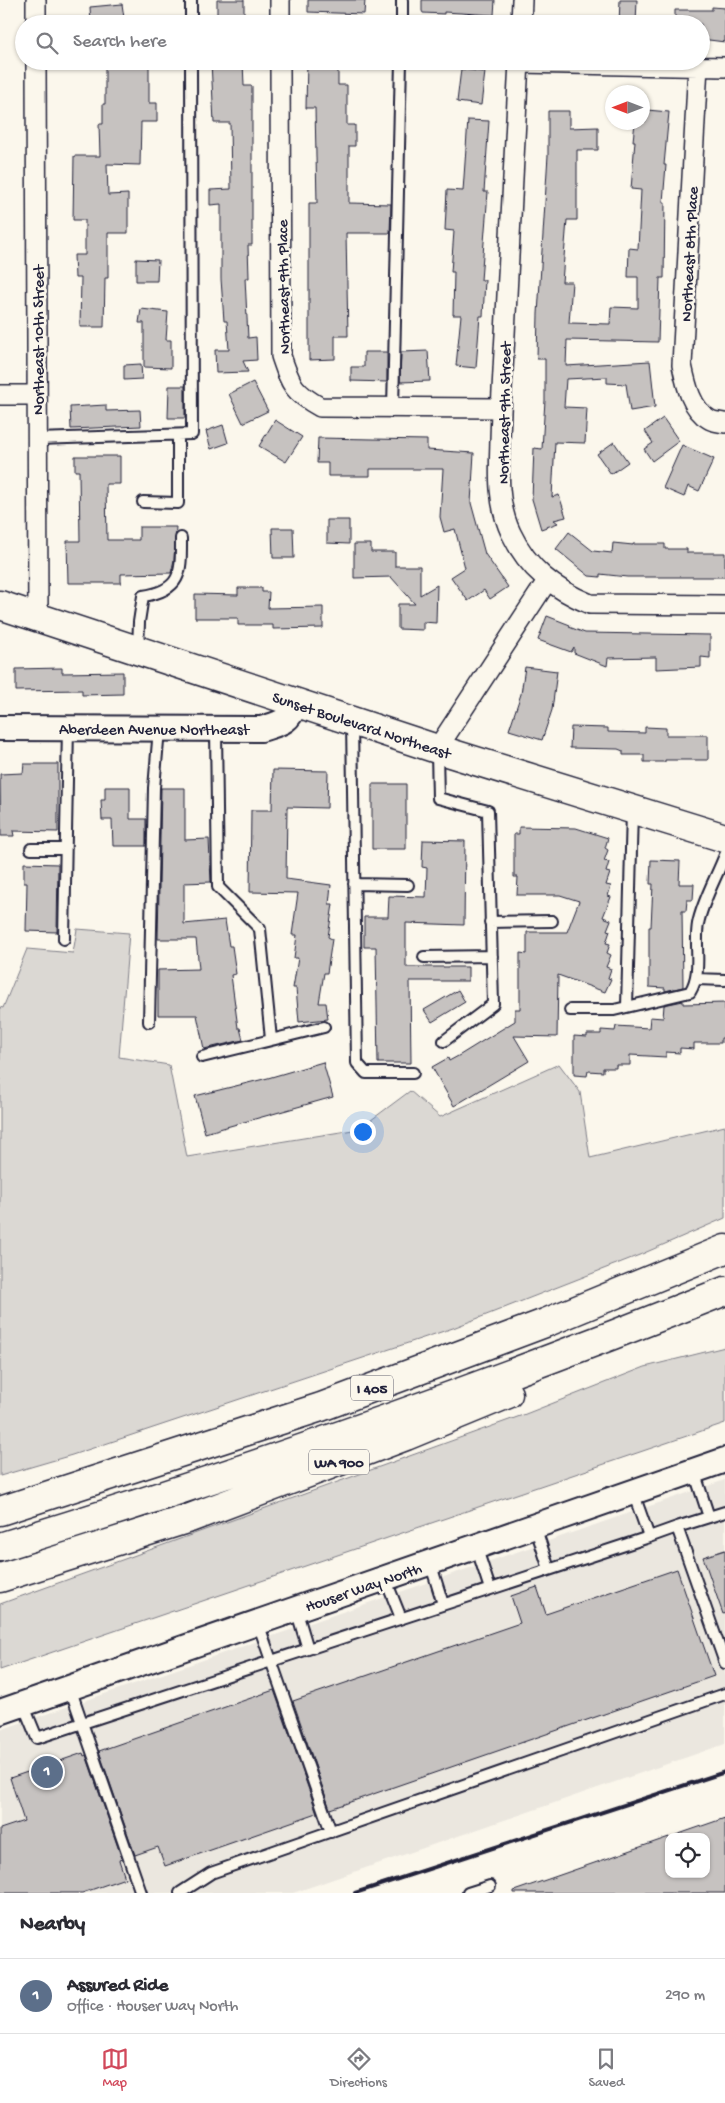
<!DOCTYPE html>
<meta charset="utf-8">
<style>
:root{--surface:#fff;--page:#f2f2f3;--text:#2b2b33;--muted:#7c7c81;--line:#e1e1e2;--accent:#d1495b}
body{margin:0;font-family:"Gochi Hand",sans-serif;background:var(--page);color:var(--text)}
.controls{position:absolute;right:15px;bottom:15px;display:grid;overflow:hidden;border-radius:10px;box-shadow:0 1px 4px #0004}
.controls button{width:45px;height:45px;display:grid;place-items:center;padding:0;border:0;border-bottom:1px solid var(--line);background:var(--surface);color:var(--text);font:25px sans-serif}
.compass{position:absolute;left:605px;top:85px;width:45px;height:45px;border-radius:50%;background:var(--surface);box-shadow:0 1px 4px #0004;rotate:270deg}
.you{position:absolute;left:362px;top:1131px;width:18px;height:18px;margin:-12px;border:4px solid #fff;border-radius:50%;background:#1a73e8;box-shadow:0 0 0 8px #1a73e833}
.badge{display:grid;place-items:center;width:32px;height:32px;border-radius:50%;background:var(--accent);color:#fff;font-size:16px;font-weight:700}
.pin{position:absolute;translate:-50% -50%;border:2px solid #fff;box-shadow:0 1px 5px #0006}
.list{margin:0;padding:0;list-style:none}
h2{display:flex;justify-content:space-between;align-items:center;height:65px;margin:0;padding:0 20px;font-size:21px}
h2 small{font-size:16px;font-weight:400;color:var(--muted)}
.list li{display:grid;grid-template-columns:32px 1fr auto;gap:15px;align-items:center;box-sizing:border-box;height:75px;padding:0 20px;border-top:1px solid var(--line)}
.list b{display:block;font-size:19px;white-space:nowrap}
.list p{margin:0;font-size:16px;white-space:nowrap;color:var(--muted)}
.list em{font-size:16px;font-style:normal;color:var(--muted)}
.icon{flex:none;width:28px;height:28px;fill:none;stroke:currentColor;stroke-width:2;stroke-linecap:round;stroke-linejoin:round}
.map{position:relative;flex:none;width:725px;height:1893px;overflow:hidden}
.search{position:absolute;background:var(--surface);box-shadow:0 1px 4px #0004;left:15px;right:15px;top:15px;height:55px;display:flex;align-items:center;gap:12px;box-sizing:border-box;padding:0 18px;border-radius:28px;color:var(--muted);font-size:19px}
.sheet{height:140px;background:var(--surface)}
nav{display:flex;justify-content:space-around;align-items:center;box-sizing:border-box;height:70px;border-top:1px solid var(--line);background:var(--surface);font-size:14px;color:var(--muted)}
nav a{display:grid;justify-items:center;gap:2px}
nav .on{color:var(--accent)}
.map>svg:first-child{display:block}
.built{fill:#ebe7df}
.green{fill:#dbd8d3;stroke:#7e7d87}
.building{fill:#c6c2c0;stroke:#22223b}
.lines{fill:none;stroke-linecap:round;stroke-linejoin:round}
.service-casing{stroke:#22223b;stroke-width:14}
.minor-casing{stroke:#22223b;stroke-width:22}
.tertiary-casing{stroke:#22223b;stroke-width:28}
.secondary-casing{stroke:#22223b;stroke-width:31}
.motorway-casing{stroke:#22223b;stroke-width:31}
.service{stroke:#fbf7ec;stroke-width:10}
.minor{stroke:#fbf7ec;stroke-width:19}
.tertiary{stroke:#fbf7ec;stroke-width:24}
.secondary{stroke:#fbf7ec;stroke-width:28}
.motorway{stroke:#fbf7ec;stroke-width:28}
.rail{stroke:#22223b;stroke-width:4}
.labels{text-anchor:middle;stroke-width:5;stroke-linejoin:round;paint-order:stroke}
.shield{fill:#fbf7ec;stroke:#636270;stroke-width:1}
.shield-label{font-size:15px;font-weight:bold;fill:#22223b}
.street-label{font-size:16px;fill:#22223b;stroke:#fbf7ec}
</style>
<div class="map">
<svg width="725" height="1893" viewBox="0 0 725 1893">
<rect width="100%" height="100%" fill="#fbf7ec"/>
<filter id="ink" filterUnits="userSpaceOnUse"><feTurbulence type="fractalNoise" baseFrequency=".02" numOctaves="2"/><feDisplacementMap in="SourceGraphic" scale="10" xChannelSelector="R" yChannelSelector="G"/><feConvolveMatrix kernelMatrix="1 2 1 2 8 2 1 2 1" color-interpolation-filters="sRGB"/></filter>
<g filter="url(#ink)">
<path class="built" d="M725 1480V1744L293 1893H0V1730Z"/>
<path class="green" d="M77 929 129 933 119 1057 169 1065 187 1157 359 1129 410 1091 440 1117 559 1064 580 1092 590 1158 725 1126V1218L642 1254 453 1328 72 1455 0 1476V1007L3 1008 27 949 73 953Z
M725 1347V1423L0 1670V1604L523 1415 645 1367Z"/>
<path class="building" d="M217 0H244V24H217Z
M308 0H365L364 14 308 12Z
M422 0H495L494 15 444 12V14L423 13 422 11Z
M620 0H637L636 24H619Z
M122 4 124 18 113 19V24H91L90 7Z
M712 7 725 8V42L701 39V24H675V10H712Z
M105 61H149V103H157V122H141L140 165 107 164 108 195 128 194V233H108V278H105L104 327H80L81 278H75L74 255H85V220H73L74 156H100L99 124H103V104H105Z
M211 61H243L244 86H252V245H248L249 278H245L248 338 256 337 257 360 243 361 248 372 216 373 215 350H229L227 321H224L221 279V204L210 205V190L231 189 230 123H214Z
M307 61H338V85H347V125H355V146H349V203L391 204 390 233H346L348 336H335V359L309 360V203H317L315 108H306Z
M461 69 485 72 481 105 457 102Z
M647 110 669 112 664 165H666L663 202H665L664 278H660L658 342 567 340 566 366 650 361 655 407 630 411 626 384 607 383V377L566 379 564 407 587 408 585 443 555 442 552 497 559 495 566 517 554 520 558 523 541 529 532 499 534 448 542 449 545 400V359H537L538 314 548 155V111H569V128L598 127V150H577V220H567L562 282H572L569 323 610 324 611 307 638 308V277H628L629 248 638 249 641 190 631 189 635 141H633L635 122 646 121Z
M468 120 489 121 484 192H488L481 280H485L483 316H480L476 368 456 366 461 315H453L454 272H451L454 231 445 230 447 190 463 191Z
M136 259 158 260 157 281H136Z
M141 309 168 312 166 340H171V368L144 367V323H139Z
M428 351 430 381 400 382 401 352Z
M364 352H387V382L351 381V367H364Z
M141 364 142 379 124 380V365Z
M253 382 268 411 243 423 229 394Z
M169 386H185V418H168Z
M106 405V411L140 410 141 426 71 429 70 407Z
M663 418 679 441 652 461 644 449 653 443 645 431Z
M275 420 302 437 286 462 259 446Z
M223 425 228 443 211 449 206 431Z
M318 438 427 440V450L474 453 471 503 485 554 508 587 490 599 484 590 468 601 451 577 465 568 455 529 444 532 440 517 443 469H370V476H328V463H317Z
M614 442 628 462 611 474 597 454Z
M682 445 714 459 699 491 688 486 684 497 663 488Z
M75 456H120V484H106L107 540H139V527H176L174 560 171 573 121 574V583H68L67 541H80L79 471H75Z
M327 520H349V544L327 543Z
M272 528H293L294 558H273Z
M569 532 593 551 612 553 613 543 633 545V544H665V549H687V553H725V577H627L600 574V577L589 576 556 549Z
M354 544H371V552H395V566H420V595L437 585 436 623 423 622V630L398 629V604H415L391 577 354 578Z
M238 588H262V592H269L268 608 323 607V628L273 629V625H238V618H195V594L238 595Z
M547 616 570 625 569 627 585 633 710 635V658L701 657V667L656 669V657L608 658 607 666 574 653V647L571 652 538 640Z
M525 667 557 671 552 710 542 740 509 730 521 694Z
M62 668V673L123 672V694L82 695V690L16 691V669Z
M571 727 608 728V732L645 733V727L666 728V735H708V760H665V762H644V755H623V751L618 749 570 748Z
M24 764H58V832L13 831 14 836H1L0 774 23 773Z
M273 770 328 771 327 808 287 807 286 879 331 885 329 904H333L328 937 332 939 327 973H324L319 1003H326L328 1019 299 1022 296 988H293L298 958H294L297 935H292L298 893 250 892 251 810H272Z
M372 784H406V849H372Z
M105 787H130V819H146V846H113L112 820H102L101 800H105Z
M161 788H185V840L209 839 211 882 184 883V924L225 920 229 946H232L236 974 231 975 238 1028H240L243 1040 204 1049 197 1015H158V970L199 969 196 939H158Z
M519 827 576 828 608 838 605 848 608 850 604 861 609 862 606 872 610 873 606 885 611 886 608 896 611 897 603 917 611 920 607 930 610 931 606 943 610 944 607 953 611 955 606 967 611 969 608 978 611 979 605 992 558 975 557 1037 514 1036 529 1061 454 1106 432 1067 448 1058 449 1061 460 1055 515 1021V1009H520V953L527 954V932H567L579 901 560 895H517L518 877H514V834H519Z
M423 840 465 841 464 925 406 923V967H468V981H410L411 1063H378L376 947H364V917H388L389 896 426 897 427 868 422 867Z
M651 860 680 861 679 884H694L693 900H687L686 911H682L683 987 665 991V988L649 987V927H651L653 884H650Z
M24 863 58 864 57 932 26 931 27 883H24Z
M458 990 465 1002 432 1022 424 1010Z
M683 1001V1004L725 1003V1038H721V1043H694V1049L680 1048V1053L666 1052V1057L630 1055V1065H616V1068H603V1072L588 1071 587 1076 574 1075V1036L587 1037V1034H601V1030L615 1031 616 1026 649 1028 650 1017 663 1018 664 1005Z
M323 1062 333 1097 205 1133 195 1096 268 1078Z
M725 1550V1613L723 1614 703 1557Z
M677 1569 714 1676 330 1809 293 1701 520 1623 511 1596 537 1587 546 1614Z
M274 1690 317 1813 165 1866 158 1847 135 1855 99 1751Z
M83 1753 84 1756 86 1755 122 1859 119 1860 125 1878 82 1893H0V1829L24 1821 10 1778Z
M725 1818V1893H514V1891L669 1837V1874H706V1837H677L676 1835Z"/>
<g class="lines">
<defs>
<path id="service" d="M191 0V24
M402 24V0
M393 408 401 61
M37 439 192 434 191 61
M143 502 178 503V435
M138 650 139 622 143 596C183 590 181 571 181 538
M352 722 357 1063 366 1073H413
M216 729 218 887 260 929 271 1039
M437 752 438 798 488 811 493 1004 444 1041
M31 849H65
M354 884 408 885
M490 922 552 921
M64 939 68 727
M424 957 492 956
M696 979 725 980
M627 1007 632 810
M570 1010H614L690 992C703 971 694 946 698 924 702 902 717 876 725 855
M149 1022 154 788 159 729
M202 1057 324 1027
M694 1471 709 1517 677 1527 725 1663
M633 1492 649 1537 677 1527
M709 1517 725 1512
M535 1526 549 1569
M476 1546 490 1589
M430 1562 443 1604
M385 1578 401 1618
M296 1609 308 1649
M258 1623 331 1832
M70 1688 141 1893
M23 1704 37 1738 649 1537
M180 1893 211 1873 725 1694
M468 1893 490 1886"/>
<path id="minor" d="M36 0V24
M280 0V24
M521 24 522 0
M36 61 38 618
M280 61 281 356C291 385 293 392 320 407L501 408
M519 61C515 152 510 243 505 334 503 369 501 404 500 440 499 471 497 504 511 533 528 569 554 589 590 604L725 605
M519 63 725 67
M698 65 682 365C686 384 691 409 709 419 713 422 720 422 725 423
M0 395H37
M437 749 547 581"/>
<path id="tertiary" d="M0 728 261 729C280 723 289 723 296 703
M0 1712 725 1460"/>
<path id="secondary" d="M0 605 437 749 725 838"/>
<path id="motorway" d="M0 1511 321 1407 545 1323 725 1249
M0 1547C245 1472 487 1386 725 1291
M0 1578 190 1518 406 1436 508 1394"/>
</defs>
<use href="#service" class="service-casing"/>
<use href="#minor" class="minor-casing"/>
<use href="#tertiary" class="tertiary-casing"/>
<use href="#secondary" class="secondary-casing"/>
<use href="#motorway" class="motorway-casing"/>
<use href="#service" class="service"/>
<use href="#minor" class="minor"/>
<use href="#tertiary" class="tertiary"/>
<use href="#secondary" class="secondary"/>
<use href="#motorway" class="motorway"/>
<path class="rail" d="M355 1893 725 1772"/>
</g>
</g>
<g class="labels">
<g class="shield">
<rect x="351" y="1375.5" width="42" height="25" rx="4"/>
<rect x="309" y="1449.5" width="60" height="25" rx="4"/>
</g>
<g class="shield-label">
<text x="372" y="1393">I 405</text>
<text x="339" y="1467">WA 900</text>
</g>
<g class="street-label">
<text transform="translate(688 254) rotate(-87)" y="6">Northeast 8th Place</text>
<text transform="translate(282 287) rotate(-91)" y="6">Northeast 9th Place</text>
<text transform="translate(37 340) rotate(-90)" y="6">Northeast 10th Street</text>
<text transform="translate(503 413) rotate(-89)" y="6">Northeast 9th Street</text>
<text transform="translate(362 724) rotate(18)" y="6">Sunset Boulevard Northeast</text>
<text x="154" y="734">Aberdeen Avenue Northeast</text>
<text transform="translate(363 1586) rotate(-19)" y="6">Houser Way North</text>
</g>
</g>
</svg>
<div class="controls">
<button><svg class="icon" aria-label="locate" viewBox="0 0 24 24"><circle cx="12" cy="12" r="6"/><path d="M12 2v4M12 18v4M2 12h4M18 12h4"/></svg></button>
</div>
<svg class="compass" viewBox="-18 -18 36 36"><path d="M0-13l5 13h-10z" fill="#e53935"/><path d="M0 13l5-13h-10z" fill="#7c7c81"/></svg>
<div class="you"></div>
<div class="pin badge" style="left:47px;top:1772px;background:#5c6f8a">1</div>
<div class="search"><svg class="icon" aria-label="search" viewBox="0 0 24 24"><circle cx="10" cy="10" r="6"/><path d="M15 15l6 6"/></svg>Search here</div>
</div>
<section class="sheet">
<h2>Nearby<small></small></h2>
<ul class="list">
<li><span class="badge" style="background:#5c6f8a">1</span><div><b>Assured Ride</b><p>Office · Houser Way North</p></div><em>290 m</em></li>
</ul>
</section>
<nav>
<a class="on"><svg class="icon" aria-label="map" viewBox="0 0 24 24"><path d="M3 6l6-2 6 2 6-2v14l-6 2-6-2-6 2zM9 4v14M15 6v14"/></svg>Map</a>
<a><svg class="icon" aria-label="directions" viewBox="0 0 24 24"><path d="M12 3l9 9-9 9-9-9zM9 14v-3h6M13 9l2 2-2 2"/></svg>Directions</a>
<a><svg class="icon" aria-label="saved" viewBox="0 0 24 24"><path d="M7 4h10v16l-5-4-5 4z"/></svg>Saved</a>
</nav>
